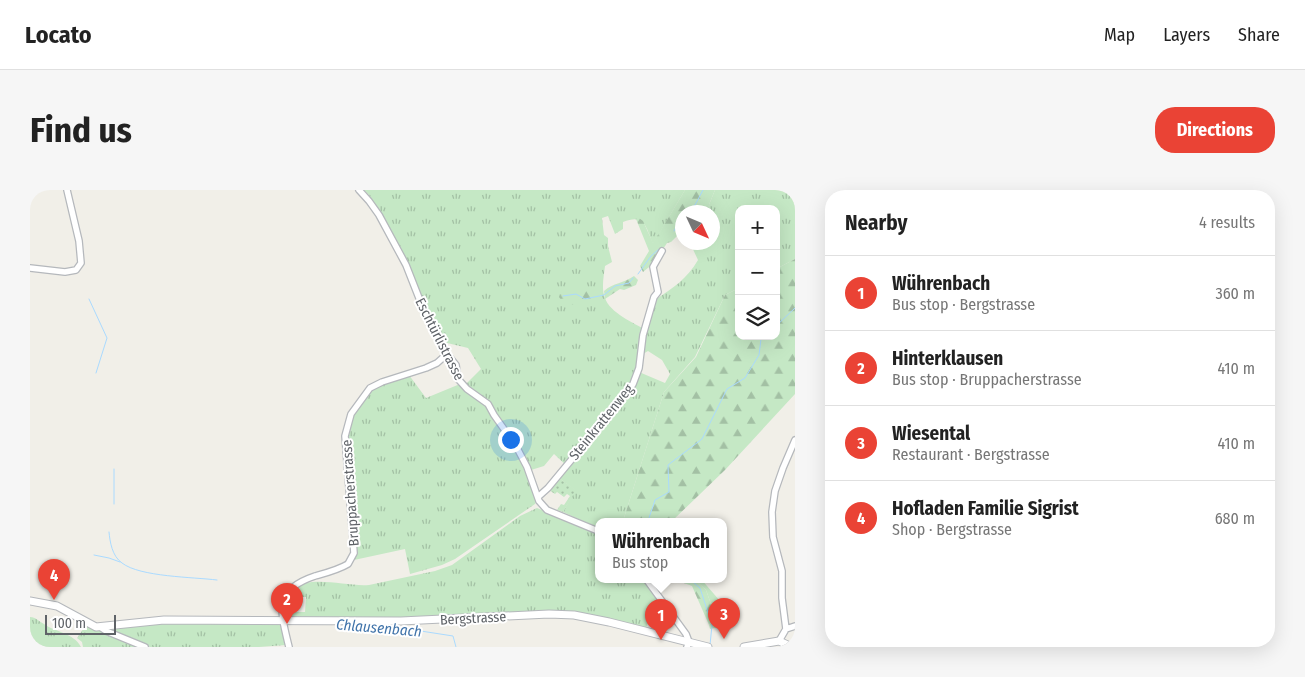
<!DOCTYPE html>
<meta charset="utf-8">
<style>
:root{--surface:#fff;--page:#f6f6f6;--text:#222;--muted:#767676;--line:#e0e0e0;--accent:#ea4335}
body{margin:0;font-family:"Fira Sans Condensed",sans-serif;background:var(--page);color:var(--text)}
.controls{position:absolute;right:15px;top:15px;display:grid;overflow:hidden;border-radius:10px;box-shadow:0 5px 20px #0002}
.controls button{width:45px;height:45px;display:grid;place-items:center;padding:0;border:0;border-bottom:1px solid var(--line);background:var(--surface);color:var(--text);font:25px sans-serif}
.compass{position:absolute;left:645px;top:15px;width:45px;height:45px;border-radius:50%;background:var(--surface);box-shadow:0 5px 20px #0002;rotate:134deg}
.scale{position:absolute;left:15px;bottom:12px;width:71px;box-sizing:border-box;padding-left:5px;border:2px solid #5f6368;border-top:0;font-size:14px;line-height:18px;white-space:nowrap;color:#5f6368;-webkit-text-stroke:4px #fff;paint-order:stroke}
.you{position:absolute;left:480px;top:249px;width:18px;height:18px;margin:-12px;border:4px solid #fff;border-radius:50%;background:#1a73e8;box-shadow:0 0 0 8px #1a73e833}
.badge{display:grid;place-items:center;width:32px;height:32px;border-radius:50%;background:var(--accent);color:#fff;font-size:16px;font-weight:700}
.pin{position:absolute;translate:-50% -41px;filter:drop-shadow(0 1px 2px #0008)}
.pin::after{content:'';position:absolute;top:26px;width:18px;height:15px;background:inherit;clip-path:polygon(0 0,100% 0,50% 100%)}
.popup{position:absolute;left:565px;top:328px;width:132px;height:65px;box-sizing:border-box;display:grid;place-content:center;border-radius:10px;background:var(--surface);filter:drop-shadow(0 1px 4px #0005);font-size:16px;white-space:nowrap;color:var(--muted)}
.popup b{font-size:19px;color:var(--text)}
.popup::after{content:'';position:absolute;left:50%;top:100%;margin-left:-10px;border:10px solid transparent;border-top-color:var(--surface)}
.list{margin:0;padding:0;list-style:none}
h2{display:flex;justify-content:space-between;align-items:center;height:65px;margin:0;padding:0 20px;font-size:21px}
h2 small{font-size:16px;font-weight:400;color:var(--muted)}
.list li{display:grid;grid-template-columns:32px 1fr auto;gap:15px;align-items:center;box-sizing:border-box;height:75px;padding:0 20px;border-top:1px solid var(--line)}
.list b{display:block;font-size:19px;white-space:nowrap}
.list p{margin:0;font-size:16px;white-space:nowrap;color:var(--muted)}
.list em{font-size:16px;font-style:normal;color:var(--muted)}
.icon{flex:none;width:28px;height:28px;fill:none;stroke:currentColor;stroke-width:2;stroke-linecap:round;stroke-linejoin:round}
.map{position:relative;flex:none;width:765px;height:457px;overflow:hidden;border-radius:20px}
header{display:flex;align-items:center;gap:30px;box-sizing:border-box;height:70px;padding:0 25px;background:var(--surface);border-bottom:1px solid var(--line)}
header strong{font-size:24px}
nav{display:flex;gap:28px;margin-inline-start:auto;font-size:18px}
.intro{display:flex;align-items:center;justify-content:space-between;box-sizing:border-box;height:120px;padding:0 30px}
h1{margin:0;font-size:35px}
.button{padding:12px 22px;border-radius:20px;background:var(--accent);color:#fff;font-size:18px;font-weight:700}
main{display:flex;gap:30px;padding:0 30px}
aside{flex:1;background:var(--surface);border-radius:20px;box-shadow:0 5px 20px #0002}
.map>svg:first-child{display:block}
.grass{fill:url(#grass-tufts);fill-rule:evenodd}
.forest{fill:url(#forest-firs)}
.park{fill:url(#park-dots)}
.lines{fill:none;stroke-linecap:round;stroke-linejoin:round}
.stream{stroke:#aadaff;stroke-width:1}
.minor-casing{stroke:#b5b8bc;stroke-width:8}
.tertiary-casing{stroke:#b5b8bc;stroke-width:9}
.minor{stroke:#fff;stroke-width:5.5}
.tertiary{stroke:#fff;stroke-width:7}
.labels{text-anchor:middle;stroke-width:4;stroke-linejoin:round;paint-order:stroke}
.street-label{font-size:14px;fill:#5f6368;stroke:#fff}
.water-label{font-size:15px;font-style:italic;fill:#4174aa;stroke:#fff}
</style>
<header>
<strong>Locato</strong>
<nav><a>Map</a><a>Layers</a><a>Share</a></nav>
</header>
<div class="intro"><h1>Find us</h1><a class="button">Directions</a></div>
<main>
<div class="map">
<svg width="765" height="457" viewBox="0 0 765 457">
<defs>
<pattern id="grass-tufts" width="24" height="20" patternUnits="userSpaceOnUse" patternTransform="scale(1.25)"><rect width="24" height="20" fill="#c5e8c5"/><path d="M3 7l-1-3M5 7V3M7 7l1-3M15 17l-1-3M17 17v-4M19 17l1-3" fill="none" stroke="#a3c0a4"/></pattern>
<pattern id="forest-firs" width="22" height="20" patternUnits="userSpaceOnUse" patternTransform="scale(1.25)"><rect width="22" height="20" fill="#c5e8c5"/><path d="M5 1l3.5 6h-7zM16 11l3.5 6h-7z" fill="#a3c0a4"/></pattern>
<pattern id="park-dots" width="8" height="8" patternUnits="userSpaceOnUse" patternTransform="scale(1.25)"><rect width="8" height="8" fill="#c5e8c5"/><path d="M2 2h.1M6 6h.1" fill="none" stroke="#a3c0a4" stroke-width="1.8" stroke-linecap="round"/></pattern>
</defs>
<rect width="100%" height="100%" fill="#f1efe8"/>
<path class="grass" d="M334 0H655L623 54C616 37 615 23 593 32V39L585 44 578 26 572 28 574 45 578 48V56L582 72 575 76C574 85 571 99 575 108 580 123 604 133 616 140L625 110C643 98 657 89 668 70L660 53 682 52V22H676L685 0H765V69L746 79V19H709V98L695 105 665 167 634 202 593 331H568V338L533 322 545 300 529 288 537 276 524 264 514 276 501 280 459 213 435 195 451 179 438 158 413 152 363 45 339 5ZM618 161 632 170 640 184 635 193 609 182 613 164Z
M379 185 396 208 430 194 455 215 485 257 497 281 507 310 505 314 425 369 412 375 380 384 375 359 324 370 325 366 318 300V241L323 225 344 198Z
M507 318 568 343V389H614L636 419 622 416 616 439 548 423 385 429 259 428 255 421 261 424 263 422H275L276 407H256C259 404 261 400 264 398 282 385 318 397 339 395L405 381 422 375 490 326Z
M664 389H671L690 411 698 413 697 417 693 416 690 418 691 423 694 424V436L680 439 679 435 686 428 676 400Z
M0 427C6 427 8 431 14 434 25 442 44 443 51 457H0Z
M129 432H251L256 455 229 457H120L79 441 78 438Z
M56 435 101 454 109 457H53L52 452 47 448Z"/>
<path class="forest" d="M655 0H685L676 22H652V41L641 52 637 53 624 73 613 82 610 76 619 61 606 29 609 28 613 31 623 53Z
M765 69V204L695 280 642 331H593L634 202 666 167 695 105 709 98V146H746V79Z
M604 86 608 90 606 95 594 100 590 99 575 109 574 101C583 93 594 93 604 86Z
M543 101H560L565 108V111L555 115 534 114 529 107 530 104H536Z
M618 389H664L676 400 686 428 679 435 662 396 643 389 629 398 627 394 624 396Z"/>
<path class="park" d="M529 288 546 300 533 322 527 320 531 314 534 315 540 306 537 304 534 307 527 302 525 304 519 300Z"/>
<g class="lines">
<path class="stream" d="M655 22 665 15 673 0
M644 41 652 26
M608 84 621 66 629 59
M533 106 546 104 555 109 574 105 585 96 599 93 603 88
M59 109 77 148 66 183
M746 136 765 118
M84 314V279
M618 331 625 310 639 302 638 275 672 249 697 199 715 188 729 165 731 149 736 146
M79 342C80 352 82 366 92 373 110 387 163 387 187 390
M64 365 79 368 90 372
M653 389 663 392 670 398 682 435 680 455
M301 434 365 437 423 446 426 457"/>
<defs>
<path id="minor" d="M329 0 339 11 349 25 376 75 398 131 417 164 426 175 428 189 437 199 458 214 464 225 486 256 497 277 509 311 517 320 568 341
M0 78 35 82 46 80 51 73 49 51 37 0
M508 307 518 298 591 210 603 194 609 178 613 145 624 107 628 102 623 77 632 61
M616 389 656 444 659 452 657 457
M70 437 76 441 115 457
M756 439 752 408V381L743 347 742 322 745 301 753 278 765 250
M749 451 756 439 765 436
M259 457C250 420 243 400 285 386 296 383 308 380 318 374L324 363 315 246 321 224 340 198 352 192 396 178 407 173 417 164"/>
<path id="tertiary" d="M0 411 27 416 66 437 134 430 371 431 519 424 544 425 579 432 678 457
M714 457 749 451 762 457"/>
</defs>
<use href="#minor" class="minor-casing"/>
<use href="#tertiary" class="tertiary-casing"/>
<use href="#minor" class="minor"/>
<use href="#tertiary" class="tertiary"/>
</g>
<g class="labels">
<g class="street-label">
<text transform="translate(410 149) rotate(63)" y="5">Eschtürlistrasse</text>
<text transform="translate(571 232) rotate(-51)" y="5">Steinkrattenweg</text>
<text transform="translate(320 303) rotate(-94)" y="5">Bruppacherstrasse</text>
<text transform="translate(443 428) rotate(-3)" y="5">Bergstrasse</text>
</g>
<g class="water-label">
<text transform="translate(349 438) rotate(5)" y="5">Chlausenbach</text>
</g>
</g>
</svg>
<div class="controls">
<button>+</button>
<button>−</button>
<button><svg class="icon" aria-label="layers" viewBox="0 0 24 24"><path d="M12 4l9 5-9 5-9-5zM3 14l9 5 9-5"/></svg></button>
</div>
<svg class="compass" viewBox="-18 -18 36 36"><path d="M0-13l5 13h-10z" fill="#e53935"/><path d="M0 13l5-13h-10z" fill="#767676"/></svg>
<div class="scale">100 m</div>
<div class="you"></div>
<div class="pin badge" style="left:631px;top:450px">1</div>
<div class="popup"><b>Wührenbach</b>Bus stop</div>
<div class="pin badge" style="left:257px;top:434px">2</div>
<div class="pin badge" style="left:694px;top:449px">3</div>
<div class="pin badge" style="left:24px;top:410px">4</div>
</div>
<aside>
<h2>Nearby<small>4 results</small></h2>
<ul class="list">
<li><span class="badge">1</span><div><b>Wührenbach</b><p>Bus stop · Bergstrasse</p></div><em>360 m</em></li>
<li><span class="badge">2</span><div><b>Hinterklausen</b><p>Bus stop · Bruppacherstrasse</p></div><em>410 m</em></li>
<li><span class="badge">3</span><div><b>Wiesental</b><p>Restaurant · Bergstrasse</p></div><em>410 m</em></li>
<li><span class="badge">4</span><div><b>Hofladen Familie Sigrist</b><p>Shop · Bergstrasse</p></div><em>680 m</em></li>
</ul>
</aside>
</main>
